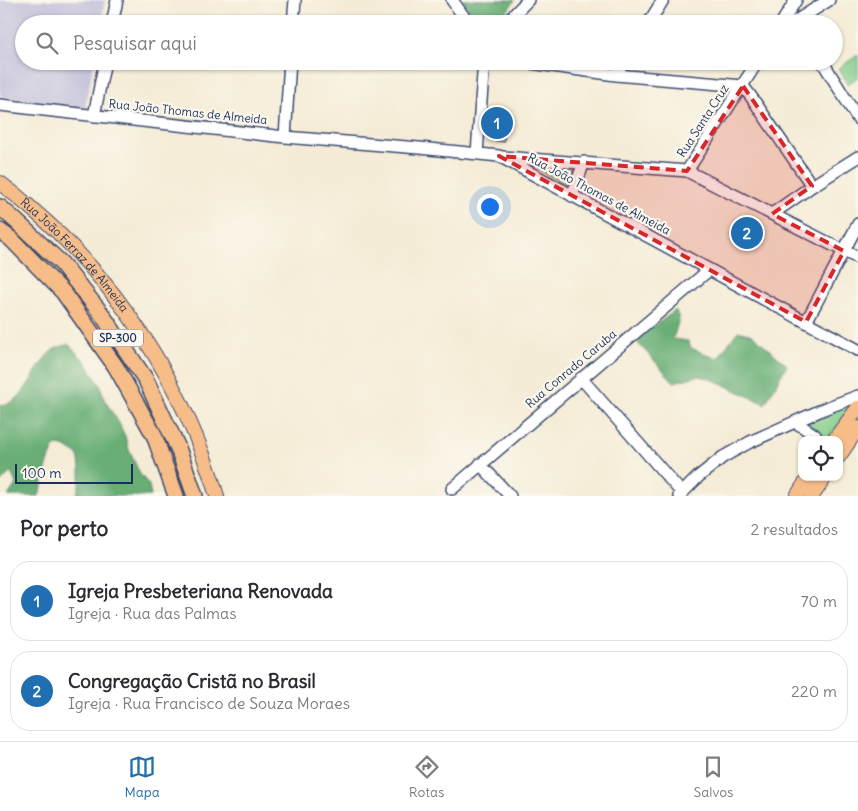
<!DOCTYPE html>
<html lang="pt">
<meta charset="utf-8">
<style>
:root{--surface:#fff;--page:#f2f2f3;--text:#2b2b33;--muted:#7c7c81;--line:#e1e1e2;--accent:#1f6fb2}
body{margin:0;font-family:Delius,sans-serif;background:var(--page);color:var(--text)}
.controls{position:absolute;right:15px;bottom:15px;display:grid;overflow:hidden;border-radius:10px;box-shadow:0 1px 4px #0004}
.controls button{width:45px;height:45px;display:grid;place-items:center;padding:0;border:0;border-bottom:1px solid var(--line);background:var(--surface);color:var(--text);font:25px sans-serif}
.scale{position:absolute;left:15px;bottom:12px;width:118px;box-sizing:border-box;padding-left:5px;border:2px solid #1b2f5e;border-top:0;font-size:14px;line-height:18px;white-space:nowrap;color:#1b2f5e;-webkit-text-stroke:4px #fbf7ec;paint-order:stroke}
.you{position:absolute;left:489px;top:206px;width:18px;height:18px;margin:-12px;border:4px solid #fff;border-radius:50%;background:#1a73e8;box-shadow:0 0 0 8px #1a73e833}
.badge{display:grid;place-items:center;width:32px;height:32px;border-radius:50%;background:var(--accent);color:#fff;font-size:16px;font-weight:700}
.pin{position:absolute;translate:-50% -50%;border:2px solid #fff;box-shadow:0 1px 5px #0006}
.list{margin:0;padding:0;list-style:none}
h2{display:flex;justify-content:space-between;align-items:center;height:65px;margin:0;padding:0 20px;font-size:21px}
h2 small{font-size:16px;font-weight:400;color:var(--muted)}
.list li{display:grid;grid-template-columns:32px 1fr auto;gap:15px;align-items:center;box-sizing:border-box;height:80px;margin:0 10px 10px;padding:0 10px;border:1px solid var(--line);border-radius:20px}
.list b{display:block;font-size:19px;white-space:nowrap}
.list p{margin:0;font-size:16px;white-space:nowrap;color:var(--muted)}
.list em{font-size:16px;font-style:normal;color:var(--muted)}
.icon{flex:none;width:28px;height:28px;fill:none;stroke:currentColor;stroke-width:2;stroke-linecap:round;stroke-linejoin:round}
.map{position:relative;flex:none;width:858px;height:496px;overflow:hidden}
.search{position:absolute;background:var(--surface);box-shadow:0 1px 4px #0004;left:15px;right:15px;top:15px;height:55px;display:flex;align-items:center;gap:12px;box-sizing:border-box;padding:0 18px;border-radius:28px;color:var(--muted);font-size:19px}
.sheet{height:245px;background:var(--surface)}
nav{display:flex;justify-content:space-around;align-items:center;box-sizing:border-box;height:70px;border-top:1px solid var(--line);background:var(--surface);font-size:14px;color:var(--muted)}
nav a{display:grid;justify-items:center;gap:2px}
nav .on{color:var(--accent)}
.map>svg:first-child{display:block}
.industrial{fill:#c3c1db}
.green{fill:#80ca87;stroke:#4e7c72}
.forest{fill:#68ae74;stroke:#426e69}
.building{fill:#cda5cc}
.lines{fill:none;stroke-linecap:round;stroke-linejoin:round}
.minor-casing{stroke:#3c4b70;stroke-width:14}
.major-casing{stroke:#3c4b70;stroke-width:16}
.highway-casing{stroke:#3c4b70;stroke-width:18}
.minor{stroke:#fff;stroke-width:11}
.major{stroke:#f7bd88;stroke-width:14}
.highway{stroke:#f7bd88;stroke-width:15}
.marked{fill:#d62828;fill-opacity:0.2;stroke:#d62828;stroke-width:4;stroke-dasharray:10 6;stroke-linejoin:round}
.labels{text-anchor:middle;stroke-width:4.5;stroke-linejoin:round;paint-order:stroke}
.shield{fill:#fbf7ec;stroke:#5e6b89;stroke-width:1}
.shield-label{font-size:11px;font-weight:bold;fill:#1b2f5e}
.street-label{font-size:12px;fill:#1b2f5e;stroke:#fbf7ec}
</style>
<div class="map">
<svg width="858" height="496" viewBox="0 0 858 496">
<rect width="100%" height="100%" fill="#fbf7ec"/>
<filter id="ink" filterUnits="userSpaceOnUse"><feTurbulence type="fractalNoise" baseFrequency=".02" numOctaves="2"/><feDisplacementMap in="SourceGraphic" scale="10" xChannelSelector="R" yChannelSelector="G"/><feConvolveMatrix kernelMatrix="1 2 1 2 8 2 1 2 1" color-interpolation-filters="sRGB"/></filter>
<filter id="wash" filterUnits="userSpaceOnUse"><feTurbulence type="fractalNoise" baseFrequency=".0096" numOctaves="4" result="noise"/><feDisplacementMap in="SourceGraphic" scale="20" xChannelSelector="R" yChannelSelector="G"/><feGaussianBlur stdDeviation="1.12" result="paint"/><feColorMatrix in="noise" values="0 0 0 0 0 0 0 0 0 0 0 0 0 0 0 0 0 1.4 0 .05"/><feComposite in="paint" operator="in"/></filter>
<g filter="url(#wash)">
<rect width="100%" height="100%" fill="#f4ecd6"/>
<path class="industrial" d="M0 0H105L101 24H24V61H94L85 108 0 97Z"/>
<path class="green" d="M858 55V77L848 84 838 68Z
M539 164 574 168C576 176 574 188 562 184 555 182 547 175 540 171L538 168Z
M850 404 851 408 827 440H824L809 425 810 420Z"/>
<path class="forest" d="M462 0H515L498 24H484L475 18Z
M676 310 679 319 673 339 688 341 691 348 717 359 738 331 753 335 787 365 765 404 709 378 697 376 674 382 635 340Z
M68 344 85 361 100 385 104 399 119 423 125 436 129 450 140 474 149 485 151 496H76C81 482 81 469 78 455L64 446 56 445C46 461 45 479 39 496H8L16 484 11 472 0 483V405C25 406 35 363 53 350 57 347 64 346 68 344Z"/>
<g id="blocks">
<path class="building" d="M491 115 506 117 504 142 491 140 492 130H489Z
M748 219 760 227 748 247 740 244 735 239Z"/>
</g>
</g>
<g filter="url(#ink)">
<use href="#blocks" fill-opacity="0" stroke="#3c4b70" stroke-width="1"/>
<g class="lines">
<defs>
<path id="minor" d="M452 0 469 24
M796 21 829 0
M112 24 117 0
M293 24 295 0
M505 24 528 0
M648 24 663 0
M781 24 796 0
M516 61 616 75 743 86 752 98 812 186
M822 61 858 119
M616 75 624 61
M0 105 285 137 419 148 499 156 858 350
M94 116 105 61
M285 137 290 61
M477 153 484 61
M503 157 687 171 858 258
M687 171 758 61
M572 196 584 162
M772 214 812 186 858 157
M806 322 858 224
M581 378 682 493
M795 422 815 435
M480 464 510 496
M452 489 709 270
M679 496 698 477 723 457 750 442 826 408 858 396"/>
<g id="major">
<path id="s1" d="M0 183C11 191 22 200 32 209 120 284 184 386 217 496"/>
<path d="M834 440 858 408"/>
<path d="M839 456 858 428"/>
<path d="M797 496 809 477"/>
<path d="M812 496 825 477"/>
</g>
<path id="highway" d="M0 207 16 221 61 263 101 313 146 380 178 448 195 496
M0 231 11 239 63 292 116 367 154 435 176 496"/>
</defs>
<use href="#minor" class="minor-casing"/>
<use href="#major" class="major-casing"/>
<use href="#highway" class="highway-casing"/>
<use href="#minor" class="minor"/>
<use href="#major" class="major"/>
<use href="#highway" class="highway"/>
</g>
</g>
<path class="marked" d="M743 86 812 186 772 214 844 251 806 322 499 156 687 171Z"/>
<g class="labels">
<rect class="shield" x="93" y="329.5" width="50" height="17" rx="4"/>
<g class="shield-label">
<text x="118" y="342">SP-300</text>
</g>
<g class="street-label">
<text transform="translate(188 112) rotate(6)" y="4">Rua João Thomas de Almeida</text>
<text transform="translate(703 121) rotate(-57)" y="4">Rua Santa Cruz</text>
<text transform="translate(599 194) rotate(28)" y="4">Rua João Thomas de Almeida</text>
<text dy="4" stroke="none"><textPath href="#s1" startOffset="104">Rua João Ferraz de Almeida</textPath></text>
<text transform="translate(571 369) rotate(-40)" y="4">Rua Conrado Caruba</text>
</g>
</g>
</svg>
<div class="controls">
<button><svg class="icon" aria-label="locate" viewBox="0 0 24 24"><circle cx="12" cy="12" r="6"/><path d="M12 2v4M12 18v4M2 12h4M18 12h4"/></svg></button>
</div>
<div class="scale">100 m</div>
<div class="you"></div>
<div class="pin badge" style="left:497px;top:123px">1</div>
<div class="pin badge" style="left:747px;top:233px">2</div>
<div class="search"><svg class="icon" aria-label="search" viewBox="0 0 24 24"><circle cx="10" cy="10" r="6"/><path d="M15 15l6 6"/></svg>Pesquisar aqui</div>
</div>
<section class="sheet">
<h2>Por perto<small>2 resultados</small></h2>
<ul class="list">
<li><span class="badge">1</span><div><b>Igreja Presbeteriana Renovada</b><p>Igreja · Rua das Palmas</p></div><em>70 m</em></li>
<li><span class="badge">2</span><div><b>Congregação Cristã no Brasil</b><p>Igreja · Rua Francisco de Souza Moraes</p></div><em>220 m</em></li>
</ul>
</section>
<nav>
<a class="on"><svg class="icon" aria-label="map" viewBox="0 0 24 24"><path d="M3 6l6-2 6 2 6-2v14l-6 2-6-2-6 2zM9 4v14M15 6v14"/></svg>Mapa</a>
<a><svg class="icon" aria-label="directions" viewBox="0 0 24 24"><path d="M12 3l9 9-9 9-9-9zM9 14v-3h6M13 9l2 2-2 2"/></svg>Rotas</a>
<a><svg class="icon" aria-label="saved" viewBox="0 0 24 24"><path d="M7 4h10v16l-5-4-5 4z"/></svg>Salvos</a>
</nav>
